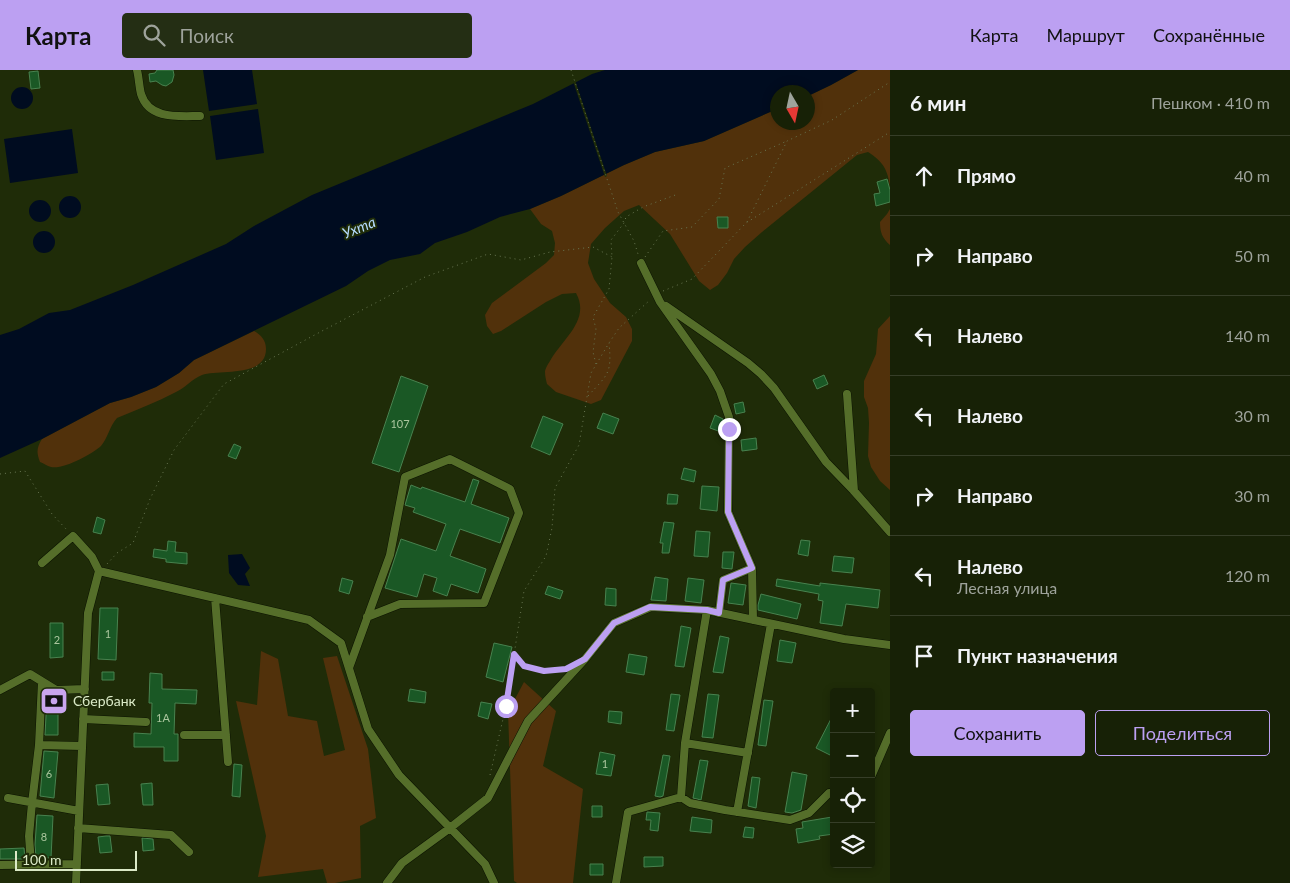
<!DOCTYPE html>
<html lang="ru">
<meta charset="utf-8">
<style>
:root{--surface:#172106;--page:#242e14;--text:#f1f3f6;--muted:#9ea39b;--line:#363e28;--accent:#bca0f2}
body{margin:0;font-family:Lato,sans-serif;background:var(--page);color:var(--text)}
.controls{position:absolute;right:15px;bottom:15px;display:grid;overflow:hidden;border-radius:5px;box-shadow:0 2px 8px #0003}
.controls button{width:45px;height:45px;display:grid;place-items:center;padding:0;border:0;border-bottom:1px solid var(--line);background:var(--surface);color:var(--text);font:25px sans-serif}
.compass{position:absolute;left:770px;top:15px;width:45px;height:45px;border-radius:50%;background:var(--surface);box-shadow:0 2px 8px #0003;rotate:171deg}
.scale{position:absolute;left:15px;bottom:12px;width:122px;box-sizing:border-box;padding-left:5px;border:2px solid #dbeac7;border-top:0;font-size:14px;line-height:18px;white-space:nowrap;color:#dbeac7;-webkit-text-stroke:4px #1f2c08;paint-order:stroke}
.stop{position:absolute;width:15px;height:15px;margin:-11px;border:4px solid #bca0f2;border-radius:50%;background:#fff}
.stop.end{background:#bca0f2;border-color:#fff;box-shadow:0 1px 5px #0008}
.list{margin:0;padding:0;list-style:none}
h2{display:flex;justify-content:space-between;align-items:center;height:65px;margin:0;padding:0 20px;font-size:21px}
h2 small{font-size:16px;font-weight:400;color:var(--muted)}
.list li{display:grid;grid-template-columns:32px 1fr auto;gap:15px;align-items:center;box-sizing:border-box;height:80px;padding:0 20px;border-top:1px solid var(--line)}
.list b{display:block;font-size:19px;white-space:nowrap}
.list p{margin:0;font-size:16px;white-space:nowrap;color:var(--muted)}
.list em{font-size:16px;font-style:normal;color:var(--muted)}
.actions{display:flex;gap:10px;padding:15px 20px}
.actions a{flex:1;padding:11px 0;border:1px solid var(--accent);border-radius:5px;text-align:center;font-size:18px;color:var(--accent)}
.actions .main{background:var(--accent);color:#111}
.icon{flex:none;width:28px;height:28px;fill:none;stroke:currentColor;stroke-width:2;stroke-linecap:round;stroke-linejoin:round}
.map{position:relative;flex:none;width:890px;height:813px;overflow:hidden}
header{display:flex;align-items:center;gap:30px;box-sizing:border-box;height:70px;padding:0 25px;background:var(--accent);color:#111}
header strong{font-size:24px}
nav{display:flex;gap:28px;margin-inline-start:auto;font-size:18px}
.search{width:350px;height:45px;background:var(--page);display:flex;align-items:center;gap:12px;box-sizing:border-box;padding:0 18px;border-radius:5px;color:var(--muted);font-size:19px}
main{display:flex}
aside{flex:1;background:var(--surface)}
.map>svg:first-child{display:block}
.green{fill:#51310b}
.water{fill:#000c20}
.pier{fill:#1f2c08}
.building{fill:#1a5825;stroke:#48824f}
.lines{fill:none;stroke-linecap:round;stroke-linejoin:round}
.minor-casing{stroke:#0b1301;stroke-width:9}
.path{stroke:#697753;stroke-width:1;stroke-dasharray:1 4;stroke-linecap:butt}
.minor{stroke:#556e2a;stroke-width:8}
.route{stroke:#bca0f2;stroke-width:6}
.labels{text-anchor:middle;stroke-width:4;stroke-linejoin:round;paint-order:stroke}
.number-label{font-size:11px;fill:#abc69e}
.poi-label{font-size:14px;fill:#dbeac7;stroke:#1f2c08;text-anchor:start}
.water-label{font-size:15px;font-style:italic;fill:#b4dafd;stroke:#1f2c08}
</style>
<header>
<strong>Карта</strong>
<div class="search"><svg class="icon" aria-label="search" viewBox="0 0 24 24"><circle cx="10" cy="10" r="6"/><path d="M15 15l6 6"/></svg>Поиск</div>
<nav><a>Карта</a><a>Маршрут</a><a>Сохранённые</a></nav>
</header>
<main>
<div class="map">
<svg width="890" height="813" viewBox="0 0 890 813">
<rect width="100%" height="100%" fill="#1f2c08"/>
<path class="green" d="M858 0H890V116C887 98 883 92 868 82L857 85 762 162 745 177 734 189 727 203 718 215 710 220 699 211 670 164 639 135 624 141 605 158 591 174 588 193 594 209 610 233 626 247 632 259V271L601 330 591 334 556 322 547 314C546 310 545 306 545 302 545 299 548 294 550 291 562 269 591 250 576 223L562 224 546 232 501 261 493 264 487 256 485 245 492 233 546 193 554 185 555 173 552 161 541 154 530 139 561 126 624 95 655 82 704 71 777 39 778 52H808V26L831 15Z
M890 139V175C882 168 880 162 880 152L887 144Z
M890 246V420L880 411 871 397 868 386 869 353 868 338 864 327V311L876 284 878 259Z
M254 261C261 265 266 270 266 279 266 308 219 299 202 305 192 309 185 318 176 322 157 332 136 340 117 348 109 357 108 368 101 376 92 384 63 400 51 397 47 396 43 393 40 392 36 382 37 377 42 369L110 333 131 327 156 317 179 303 194 290Z
M261 581 278 589 288 646 317 651 324 686 345 680 323 588 337 586 368 679 376 748 360 756 361 808 335 813H327L323 799 258 807 266 766 236 631 257 635Z
M524 612 556 641 543 696 583 719 573 813H517L514 811 508 642Z"/>
<path class="water" d="M203 0H252L257 34 209 41Z
M605 0H858L831 15 808 26V22H778L777 39 704 71 655 82 624 95 561 126 530 139 500 147 467 162 435 173 420 184 390 190 368 201 346 216 194 290 179 303 156 317 131 327 110 333 42 369 0 388V265L19 259 49 243 70 240 133 215 226 174 254 156 312 125 533 34 592 4Z
M11 28a11 11 0 1 1 22 0a11 11 0 1 1-22 0Z
M258 39 264 83 216 90 210 46Z
M72 59 78 103 10 113 4 69Z
M59 137a11 11 0 1 1 22 0a11 11 0 1 1-22 0Z
M29 141a11 11 0 1 1 22 0a11 11 0 1 1-22 0Z
M33 172a11 11 0 1 1 22 0a11 11 0 1 1-22 0Z
M242 484 250 498 245 504 250 516 238 515 229 503 228 485Z"/>
<path class="pier" d="M575 10 607 106 605 107 573 11Z"/>
<path class="building" d="M157 0H173L174 5 172 12 166 16 162 15 156 11 150 12 149 4 155 3Z
M38 1 40 18 31 19 29 2Z
M887 109 890 120V132L876 136 874 124 880 123 877 112Z
M717 147H728V158H718Z
M824 305 828 314 817 319 813 310Z
M401 306 428 316 399 402 372 393Z
M743 332 745 342 736 344 734 334Z
M603 343 619 349 613 364 597 358Z
M715 345 723 349V357L721 362 710 358Z
M543 346 563 354 550 385 531 377Z
M756 368 757 379 742 381 741 370Z
M234 374 241 377 236 389 228 386Z
M684 398 696 401 694 412 681 409Z
M473 409 479 411 471 434 509 448 500 473 460 459 450 486 486 499 478 523 451 514 447 526 433 521 437 508 424 504 417 527 385 518 401 469 436 481 446 454 413 442 415 438 405 435 411 415 421 419 422 417 465 432Z
M702 416 719 417 717 441 700 439Z
M668 424 678 425 677 434H667Z
M97 447 105 450 101 464 93 462Z
M664 452 674 453 669 483H662L663 473H660Z
M696 461 710 462 708 487 694 486Z
M801 470 810 471 808 486 798 484Z
M168 471 176 472 175 482 187 483V494L166 492V489L153 487 154 479 167 481Z
M723 482H734L732 499 722 498Z
M834 486 854 488 852 503 832 501Z
M655 507 668 509 666 531 651 530Z
M342 508 353 511 349 524 339 521Z
M688 508 704 510 701 533 685 531Z
M777 509 820 516V513L880 520 878 538 846 534 842 556 820 553 823 531 818 530 819 524 776 516Z
M731 513 746 515 743 535 728 533Z
M548 516 563 521 560 529 545 524Z
M606 518 616 519V536L605 535Z
M761 524 801 534 797 549 758 540V535Z
M100 538H118L116 590 98 589Z
M50 553H63V587L50 588Z
M681 556 691 558 684 597 675 596Z
M720 566 729 568 723 603 713 602Z
M780 570 796 573 792 593 777 591Z
M494 573 512 577 503 612 486 607Z
M629 584 647 587 644 605 626 602Z
M102 602H114V610H102Z
M150 603 162 604V619L197 620 196 634 175 633 174 664H178V691H164V677H134V663L151 664 152 633H149Z
M410 619 426 622 425 633 408 631Z
M671 624 680 625 674 661 666 660Z
M708 624 719 625 713 668 702 667Z
M47 627H58V665H45Z
M764 630 773 631 766 676 758 675Z
M481 632 492 634 488 649 478 646Z
M609 641 622 642 621 654 608 652Z
M834 643V678L830 685 816 678Z
M44 681 58 682 54 728 40 726Z
M600 682 615 685 611 706 596 704Z
M663 685 670 686 663 726 660 727 655 726Z
M700 690 708 691 701 730 693 728Z
M234 694 242 695 240 727 232 726Z
M792 702 807 705 801 740 792 743 785 742Z
M752 707 760 708 756 738 748 736Z
M152 713 153 735H143L141 714Z
M108 714 110 734 98 735 96 715Z
M592 736H602V747H592Z
M647 742 660 743 658 761 650 760 651 750H646Z
M37 745 53 746 51 788 36 787 35 775Z
M692 747 712 750 711 763 690 761Z
M832 747 834 764 819 766 820 769 798 773 796 759 803 758 802 752Z
M745 757 754 758 753 768 743 767Z
M106 766H110L112 782 100 783 98 767Z
M142 768 153 769 154 780 143 781Z
M24 778 25 789H0V779Z
M644 787H663V796L644 797Z
M590 794H603V805H590Z"/>
<g class="lines">
<defs>
<path id="minor" d="M137 0C139 8 139 16 141 24 149 50 179 46 200 46
M641 193 660 232 711 304 720 321 729 347 728 442 752 498 753 550
M666 236 748 293 761 304 774 318 826 392 854 421 890 462
M847 324 854 421
M42 493 73 466 92 487 99 501 309 550 341 573 368 659 399 705 485 794 494 813
M215 528 228 692
M707 540 685 673 681 727 690 733 725 740 790 750 809 743 829 723H834
M719 543 723 510 752 498
M349 598 390 485 405 407 450 389 510 419 519 443 484 533 400 534 367 547
M0 620 30 604 56 620 85 619
M83 649 146 652
M184 665H226
M685 673 748 683
M39 675 82 676
M871 707 890 663
M8 728 79 741
M737 742 771 554
M78 758 171 765 189 782
M31 794 29 766 32 733 39 675 42 612
M0 795 77 794
M76 813 88 543 99 501
M387 813 402 793 450 758 488 728 528 651 585 589 614 553 651 537 707 540 844 569 890 575
M616 813 628 742 681 727"/>
</defs>
<use href="#minor" class="minor-casing"/>
<path class="path" d="M571 0 618 142 634 171 638 184
M747 152 787 71 832 50 890 12
M645 187 663 161 692 157 719 129 725 98 787 71
M663 221 692 209 746 153 890 62
M596 294 593 282 596 259 593 247 609 219 612 187 611 170 624 153 626 147 643 137 678 124
M588 326C608 304 612 304 609 273
M0 404 25 401 52 444 67 460
M107 494 117 483 133 473 150 429 174 380 224 314 322 261 425 207 488 184 521 190 550 182 593 177 612 187
M514 584 524 596 544 601 564 599
M490 705 506 636 524 521 546 486 552 458 555 418 579 375 591 303 609 273 619 258 650 230"/>
<use href="#minor" class="minor"/>
</g>
<g class="lines">
<path class="route" d="M506 636 514 584 524 596 544 601 566 599 585 589 614 553 650 537 707 540 719 543 723 510 752 498 728 442 729 359"/>
</g>
<defs>
<symbol id="bank-square" viewBox="-11 -11 22 22"><rect x="-9" y="-9" width="18" height="18" rx="4" fill="#c9a5ee" stroke="#1f2c08"/><path d="M-6-4H6V4H-6ZM0-2.3a2.3 2.3 0 1 0 0 4.6a2.3 2.3 0 1 0 0-4.6Z" fill="#111"/></symbol>
</defs>
<g fill-rule="evenodd">
<use href="#bank-square" x="38" y="615" width="32" height="32"/>
</g>
<g class="labels">
<g class="number-label">
<text x="400" y="358">107</text>
<text x="108" y="568">1</text>
<text x="57" y="574">2</text>
<text x="163" y="652">1А</text>
<text x="605" y="698">1</text>
<text x="49" y="708">6</text>
<text x="44" y="771">8</text>
</g>
<g class="poi-label">
<text x="73" y="636">Сбербанк</text>
</g>
<g class="water-label">
<text transform="translate(359 158) rotate(-22)" y="5">Ухта</text>
</g>
</g>
</svg>
<div class="controls">
<button>+</button>
<button>−</button>
<button><svg class="icon" aria-label="locate" viewBox="0 0 24 24"><circle cx="12" cy="12" r="6"/><path d="M12 2v4M12 18v4M2 12h4M18 12h4"/></svg></button>
<button><svg class="icon" aria-label="layers" viewBox="0 0 24 24"><path d="M12 4l9 5-9 5-9-5zM3 14l9 5 9-5"/></svg></button>
</div>
<svg class="compass" viewBox="-18 -18 36 36"><path d="M0-13l5 13h-10z" fill="#e53935"/><path d="M0 13l5-13h-10z" fill="#9ea39b"/></svg>
<div class="scale">100 m</div>
<div class="stop" style="left:506px;top:636px"></div>
<div class="stop end" style="left:729px;top:359px"></div>
</div>
<aside>
<h2>6 мин<small>Пешком · 410 m</small></h2>
<ul class="list">
<li><svg class="icon" aria-label="ahead" viewBox="0 0 24 24"><path d="M12 20V5M6 11l6-6 6 6"/></svg><div><b>Прямо</b></div><em>40 m</em></li>
<li><svg class="icon" aria-label="right" viewBox="0 0 24 24"><path d="M7 20v-9h11M14 6l5 5-5 5"/></svg><div><b>Направо</b></div><em>50 m</em></li>
<li><svg class="icon" aria-label="left" viewBox="0 0 24 24"><path d="M17 20v-9H6M10 6l-5 5 5 5"/></svg><div><b>Налево</b></div><em>140 m</em></li>
<li><svg class="icon" aria-label="left" viewBox="0 0 24 24"><path d="M17 20v-9H6M10 6l-5 5 5 5"/></svg><div><b>Налево</b></div><em>30 m</em></li>
<li><svg class="icon" aria-label="right" viewBox="0 0 24 24"><path d="M7 20v-9h11M14 6l5 5-5 5"/></svg><div><b>Направо</b></div><em>30 m</em></li>
<li><svg class="icon" aria-label="left" viewBox="0 0 24 24"><path d="M17 20v-9H6M10 6l-5 5 5 5"/></svg><div><b>Налево</b><p>Лесная улица</p></div><em>120 m</em></li>
<li><svg class="icon" aria-label="arrive" viewBox="0 0 24 24"><path d="M6 21V4h12l-3 4 3 4H6"/></svg><div><b>Пункт назначения</b></div></li>
</ul>
<div class="actions"><a class="main">Сохранить</a><a>Поделиться</a></div>
</aside>
</main>
